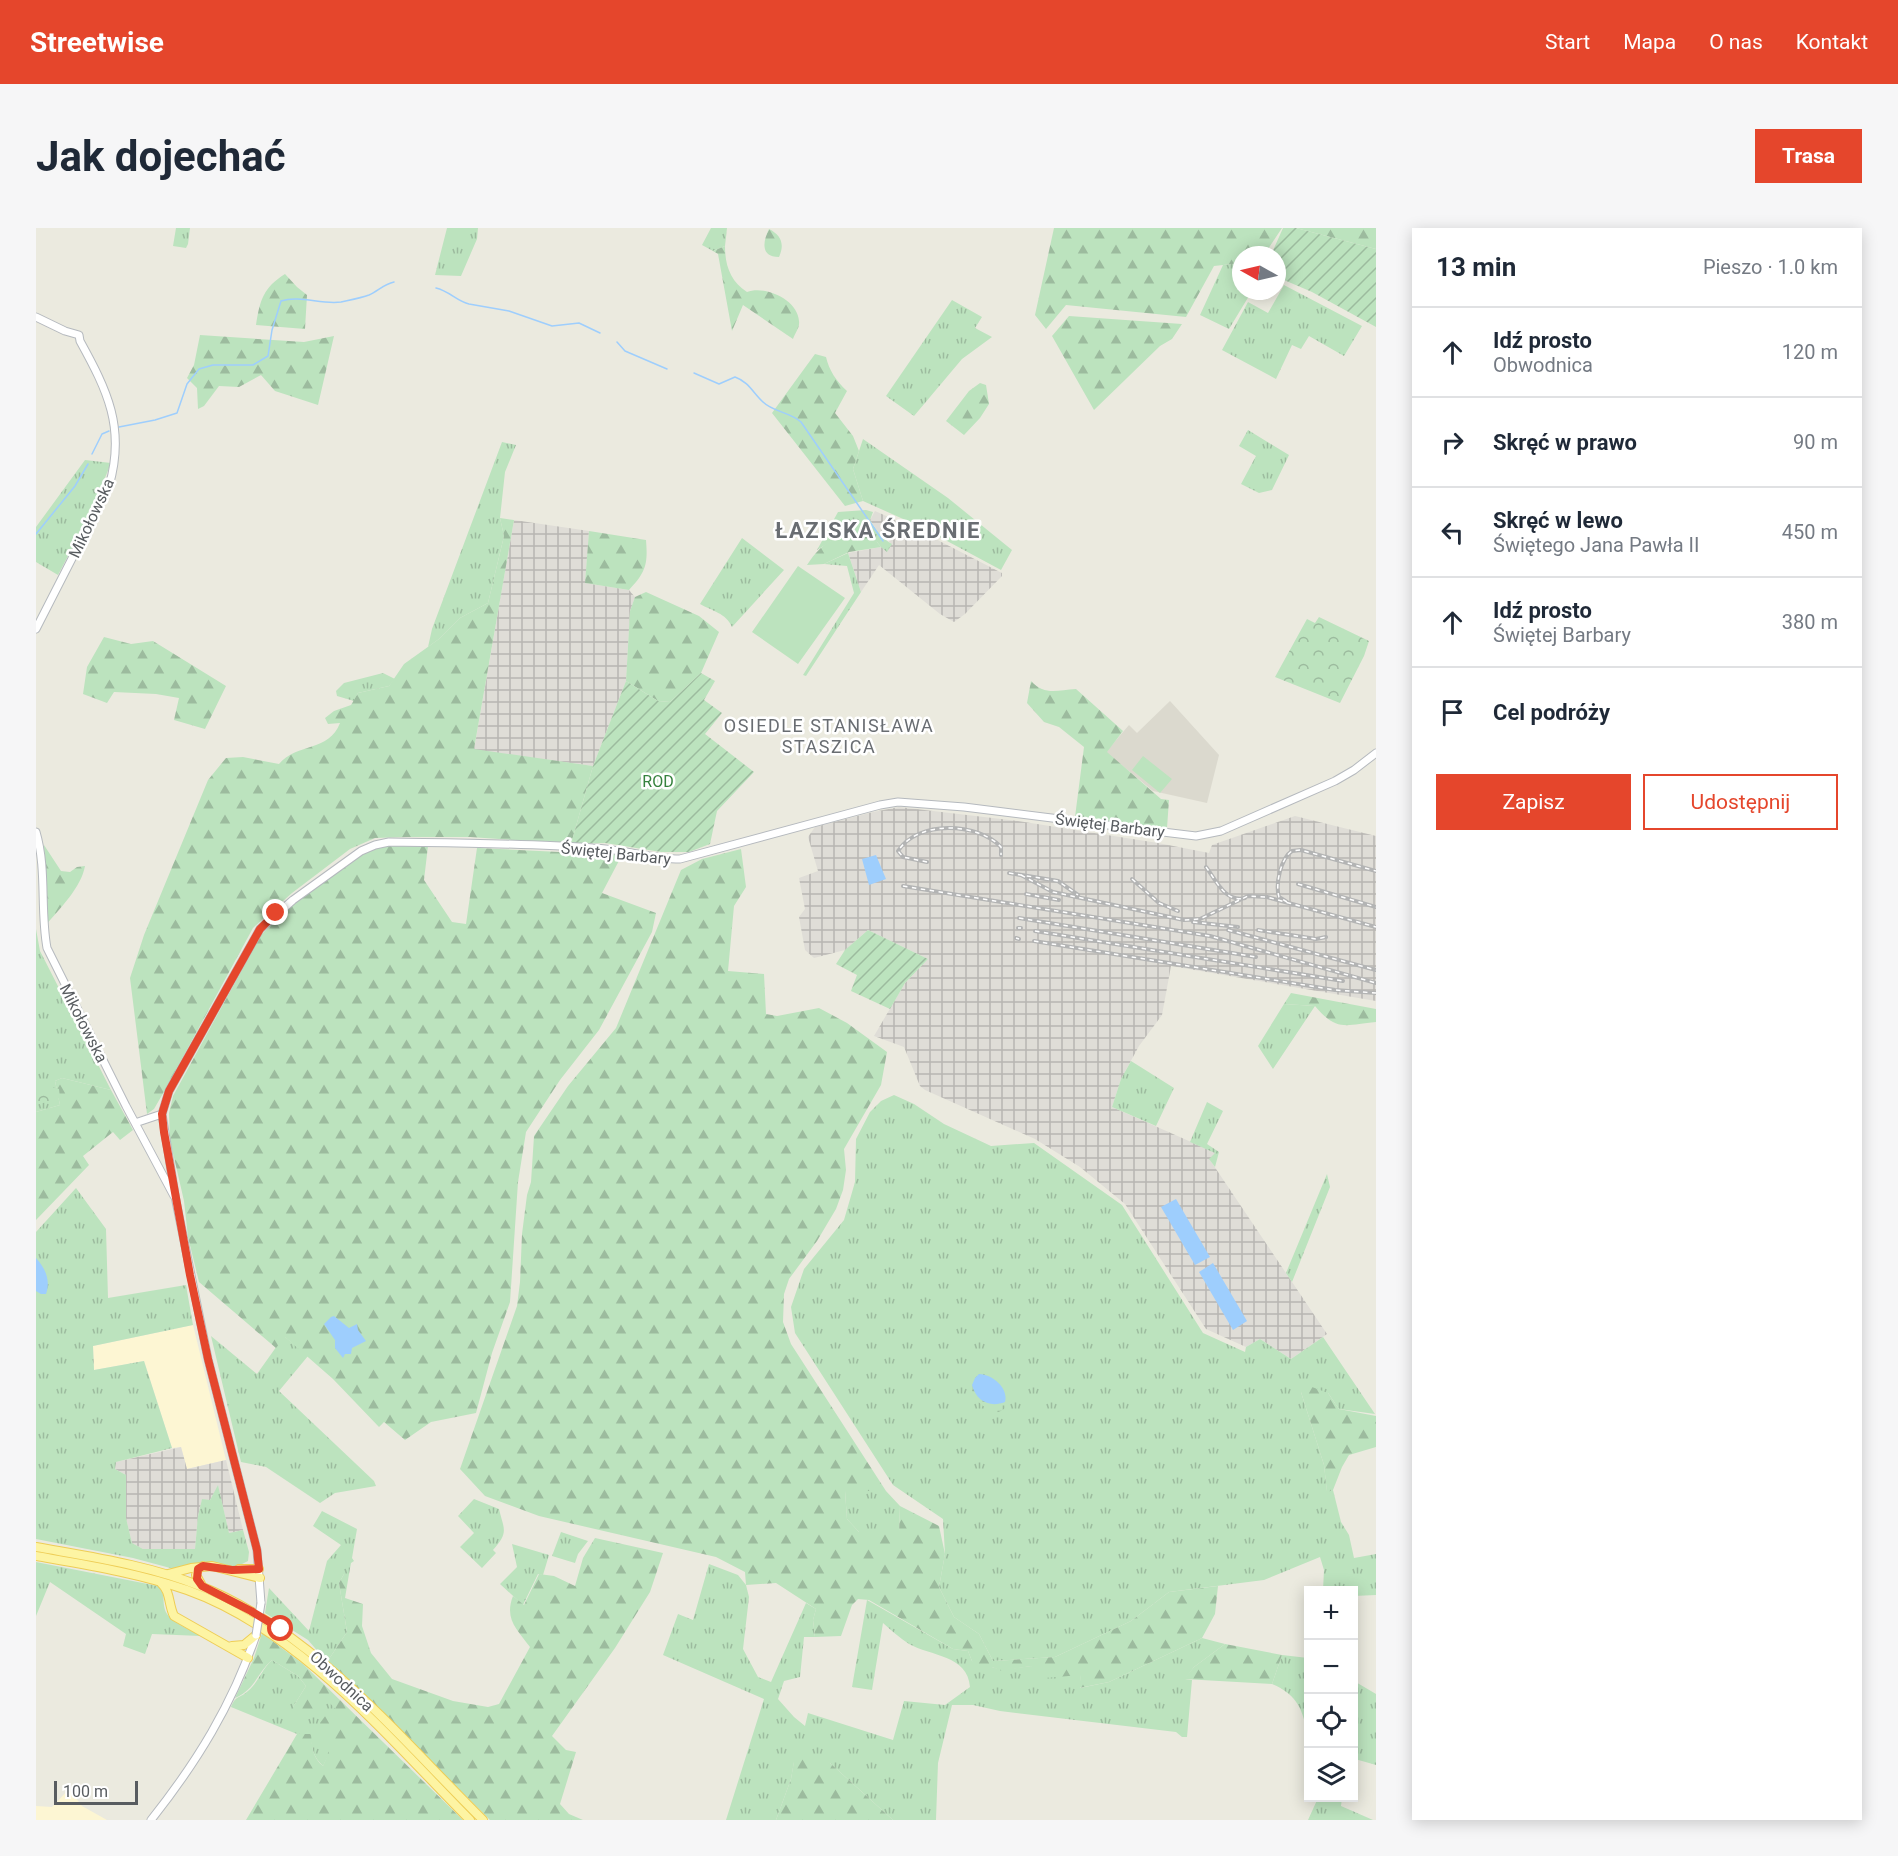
<!DOCTYPE html>
<html lang="pl">
<meta charset="utf-8">
<style>
:root{--surface:#fff;--page:#f6f6f7;--text:#1f2937;--muted:#747a83;--line:#e0e1e3;--accent:#e5462c}
body{margin:0;font-family:Roboto,sans-serif;background:var(--page);color:var(--text)}
.controls{position:absolute;right:18px;bottom:18px;display:grid;overflow:hidden;border-radius:0px;box-shadow:0 3px 15px #0003}
.controls button{width:54px;height:54px;display:grid;place-items:center;padding:0;border:0;border-bottom:2px solid var(--line);background:var(--surface);color:var(--text);font:30px sans-serif}
.compass{position:absolute;left:1196px;top:18px;width:54px;height:54px;border-radius:50%;background:var(--surface);box-shadow:0 3px 15px #0003;rotate:278deg}
.scale{position:absolute;left:18px;bottom:15px;width:84px;box-sizing:border-box;padding-left:6px;border:3px solid #585c60;border-top:0;font-size:16px;line-height:21px;white-space:nowrap;color:#585c60;-webkit-text-stroke:4px #fff;paint-order:stroke}
.stop{position:absolute;width:18px;height:18px;margin:-14px;border:4px solid #e5462c;border-radius:50%;background:#fff}
.stop.end{background:#e5462c;border-color:#fff;box-shadow:0 2px 6px #0008}
.list{margin:0;padding:0;list-style:none}
h2{display:flex;justify-content:space-between;align-items:center;height:78px;margin:0;padding:0 24px;font-size:26px}
h2 small{font-size:20px;font-weight:400;color:var(--muted)}
.list li{display:grid;grid-template-columns:39px 1fr auto;gap:18px;align-items:center;box-sizing:border-box;height:90px;padding:0 24px;border-top:2px solid var(--line)}
.list b{display:block;font-size:22px;white-space:nowrap}
.list p{margin:0;font-size:20px;white-space:nowrap;color:var(--muted)}
.list em{font-size:20px;font-style:normal;color:var(--muted)}
.actions{display:flex;gap:12px;padding:18px 24px}
.actions a{flex:1;padding:14px 0;border:2px solid var(--accent);border-radius:0px;text-align:center;font-size:21px;color:var(--accent)}
.actions .main{background:var(--accent);color:#fff}
.icon{flex:none;width:33px;height:33px;fill:none;stroke:currentColor;stroke-width:2;stroke-linecap:round;stroke-linejoin:round}
.map{position:relative;flex:none;width:1340px;height:1592px;overflow:hidden;border-radius:0px}
header{display:flex;align-items:center;gap:36px;box-sizing:border-box;height:84px;padding:0 30px;background:var(--accent);color:#fff}
header strong{font-size:28px}
nav{display:flex;gap:33px;margin-inline-start:auto;font-size:21px}
.intro{display:flex;align-items:center;justify-content:space-between;box-sizing:border-box;height:144px;padding:0 36px}
h1{margin:0;font-size:42px}
.button{padding:15px 27px;border-radius:0px;background:var(--accent);color:#fff;font-size:21px;font-weight:700}
main{display:flex;gap:36px;padding:0 36px}
aside{flex:1;background:var(--surface);border-radius:0px;box-shadow:0 3px 15px #0003}
.map>svg:first-child{display:block}
.commercial{fill:#fdf6d3}
.industrial{fill:url(#industrial-grid)}
.education{fill:#dbd9ce}
.grass{fill:url(#grass-tufts)}
.forest{fill:url(#forest-firs)}
.wetland{fill:url(#wetland-marsh)}
.park{fill:url(#park-crowns)}
.garden{fill:url(#garden-furrows)}
.pitch{fill:#bce3be}
.water{fill:#9ecefd}
.lines{fill:none;stroke-linecap:round;stroke-linejoin:round}
.stream{stroke:#9ecefd;stroke-width:1.5}
.secondary-casing{stroke:#b5b9be;stroke-width:9}
.primary-casing{stroke:#eecd56;stroke-width:10}
.secondary{stroke:#fff;stroke-width:7}
.primary{stroke:#fdf4a3;stroke-width:8}
.rail-casing{stroke:#b3b4b4;stroke-width:4}
.rail{stroke:#fff;stroke-width:1.5;stroke-dasharray:4.5;stroke-linecap:butt}
.secondary-bridge-casing{stroke:#b5b9be;stroke-width:9;stroke-linecap:butt}
.secondary-bridge{stroke:#fff;stroke-width:7}
.route{stroke:#e5462c;stroke-width:8}
.labels{text-anchor:middle;stroke-width:5;stroke-linejoin:round;paint-order:stroke}
.street-label{font-size:16px;fill:#585c60;stroke:#fff}
.park-label{font-size:16px;fill:#36823e;stroke:#fff}
.neighbourhood-label{font-size:18px;letter-spacing:1.5px;fill:#696d72;stroke:#fff}
.district-label{font-size:22px;font-weight:bold;letter-spacing:1.5px;fill:#696d72;stroke:#fff}
</style>
<header>
<strong>Streetwise</strong>
<nav><a>Start</a><a>Mapa</a><a>O nas</a><a>Kontakt</a></nav>
</header>
<div class="intro"><h1>Jak dojechać</h1><a class="button">Trasa</a></div>
<main>
<div class="map">
<svg width="1340" height="1592" viewBox="0 0 1340 1592">
<defs>
<pattern id="industrial-grid" width="8" height="8" patternUnits="userSpaceOnUse" patternTransform="scale(1.5)"><rect width="8" height="8" fill="#dfddd7"/><path d="M0 4h8M4 0v8" fill="none" stroke="#b8b6b2"/></pattern>
<pattern id="grass-tufts" width="24" height="20" patternUnits="userSpaceOnUse" patternTransform="scale(1.5)"><rect width="24" height="20" fill="#bce3be"/><path d="M3 7l-1-3M5 7V3M7 7l1-3M15 17l-1-3M17 17v-4M19 17l1-3" fill="none" stroke="#9cbb9e"/></pattern>
<pattern id="forest-firs" width="22" height="20" patternUnits="userSpaceOnUse" patternTransform="scale(1.5)"><rect width="22" height="20" fill="#bce3be"/><path d="M5 1l3.5 6h-7zM16 11l3.5 6h-7z" fill="#9cbb9e"/></pattern>
<pattern id="wetland-marsh" width="20" height="14" patternUnits="userSpaceOnUse" patternTransform="scale(1.5)"><rect width="20" height="14" fill="#bce3be"/><path d="M1 5h8M5 5V1M11 12h8M15 12V8" fill="none" stroke="#9cbb9e"/></pattern>
<pattern id="park-crowns" width="20" height="18" patternUnits="userSpaceOnUse" patternTransform="scale(1.5)"><rect width="20" height="18" fill="#bce3be"/><path d="M2 6a3 3 0 1 1 6 0M12 15a3 3 0 1 1 6 0" fill="none" stroke="#9cbb9e"/></pattern>
<pattern id="garden-furrows" width="10" height="10" patternUnits="userSpaceOnUse" patternTransform="scale(1.5)"><rect width="10" height="10" fill="#bce3be"/><path d="M-1 1l2-2M0 10L10 0M9 11l2-2" fill="none" stroke="#9cbb9e"/></pattern>
</defs>
<rect width="100%" height="100%" fill="#ebeadf"/>
<path class="commercial" d="M157 1097 190 1232 151 1241 145 1219 136 1220 108 1133 58 1142 57 1118Z
M33 1561 46 1578 71 1592H0V1578L16 1579Z"/>
<path class="industrial" d="M839 283 884 303 960 342 966 345V348L929 386 918 394 904 386 843 337 825 364 812 325 845 319 851 323 855 316 849 308 842 304 834 292Z
M478 292 553 303 549 355 593 362 599 369 594 383 590 453 557 538 438 522Z
M863 579 982 593 1122 615 1173 625 1176 617 1259 588 1340 608V773L1135 738 1126 787 1103 818 1085 851 1076 879 1180 925 1174 932 1291 1106 1255 1131 1224 1111 1210 1119 1170 1101 1089 976 1044 939 999 911 889 862 884 858 868 819 838 808 869 755 892 731 832 702 809 722 778 730 769 722 763 689 769 681 763 650 782 643 772 609 779 599 837 584Z
M145 1219 151 1241 190 1232 207 1302 193 1305 182 1258 174 1272H166L162 1288 159 1321H107L96 1315 90 1290V1247L79 1241 80 1234Z"/>
<path class="education" d="M1134 473 1183 527 1171 575 1117 563 1070 524 1093 497 1101 505Z"/>
<path class="grass" d="M140 0H154L152 16 150 20 137 18Z
M411 0H442L441 11 425 48 399 47Z
M675 0H691L689 18 677 23 666 17Z
M1205 35V63H1216L1193 101 1164 87 1187 37Z
M1248 57 1326 98 1308 128 1273 108 1265 121 1256 117 1240 151 1186 122 1212 74 1232 85Z
M916 72 946 89 939 100 956 109 926 131 878 188 850 168Z
M1212 202 1253 227 1236 262 1223 265 1205 256 1220 228 1203 218Z
M827 211 912 270 976 322 965 342 885 299 827 273 817 241Z
M466 214 480 217 469 244 464 290 468 308 452 375 424 390 403 411 392 419 396 401Z
M49 232 75 235 56 282 22 347 0 334V299Z
M830 282 837 284 834 292C839 301 847 311 856 316L851 324 845 319 841 314 804 308 781 322 802 284Z
M706 310 748 342 696 399C690 385 676 383 664 376Z
M812 325 825 364 770 448 767 447 818 365 811 338 788 336Z
M347 445 359 451 353 458 322 465 318 473 301 468 300 463 308 455Z
M0 701 4 723 75 862 26 850 19 853 24 877 0 884Z
M1248 776 1279 778 1237 841 1222 818Z
M1095 833 1138 860 1120 898 1076 879 1085 851Z
M858 867 878 876 908 896 955 918 998 915 1086 977 1167 1105 1209 1124 1210 1119 1224 1111 1255 1131 1287 1109 1339 1186 1303 1181 1292 1165 1265 1164 1288 1237 1291 1263 1297 1262 1305 1294 1313 1307 1318 1330 1340 1326V1367L1318 1368V1362H1287L1288 1342 1284 1329 1228 1352 1133 1364 1095 1393 1019 1429 957 1433 943 1406 918 1389 903 1359 909 1326 907 1291 857 1257 759 1105 755 1079 768 1041 808 992 819 954 820 911 834 884 845 873Z
M1171 874 1187 883 1171 916 1183 924 1179 939 1173 931 1179 925 1154 914Z
M1291 946 1294 959 1256 1054 1250 1045Z
M40 960 70 1001 72 1070 150 1057 157 1097 57 1118 58 1142 108 1133 136 1220 80 1234 79 1241 90 1247V1290L96 1315 107 1321H159L162 1288 166 1271 174 1272 182 1257 193 1305 207 1302 213 1324 212 1333 200 1339 162 1335 138 1341 97 1330 0 1311V1004Z
M175 1108 221 1146 248 1108 272 1128 243 1163 338 1253 340 1258 299 1265 284 1275 230 1239 205 1234Z
M809 1263H850L864 1278 863 1304H823L811 1291Z
M438 1271 463 1281C468 1302 473 1304 457 1322L460 1325 446 1340 424 1319 438 1305 422 1288Z
M286 1283 321 1301 316 1330 318 1333 315 1335 313 1346H308L303 1355 311 1404 291 1434 272 1412 229 1385 233 1360 273 1403 291 1333 305 1317 277 1298Z
M525 1304 552 1313 542 1326 539 1335 516 1328Z
M476 1316 513 1327 507 1347 502 1346 487 1377 464 1356 481 1339Z
M0 1334 122 1358C130 1366 126 1372 129 1382 133 1394 155 1402 165 1408L116 1406 109 1426 87 1418 90 1406 14 1354 0 1388Z
M673 1336 702 1347 710 1357 713 1369 707 1421 722 1449 735 1454 770 1375 780 1381 777 1392 779 1409H768L764 1449 748 1453 742 1471 758 1489 769 1498 772 1485 857 1512 868 1473 909 1477 934 1459C932 1427 894 1428 873 1416 864 1410 855 1402 847 1395L836 1462 816 1459 831 1372 917 1421 932 1423 936 1433 966 1442 995 1438 1045 1447 1044 1460 1073 1454 1166 1410 1189 1416 1158 1439 1149 1451 1156 1452 1151 1509H1146L1140 1504 964 1483 937 1477H916L902 1535 900 1592H857L794 1535 758 1534 755 1551 740 1592H690L728 1471 627 1427 642 1386 657 1392Z
M1246 1427 1272 1430V1509C1267 1482 1262 1467 1236 1456Z
M236 1432 262 1448 270 1458 257 1479 291 1471 306 1487H290L294 1524 287 1538C277 1529 276 1520 274 1507L261 1506 195 1479C200 1467 203 1471 212 1463 222 1455 226 1441 236 1432Z
M1318 1453 1340 1466V1537L1319 1531 1318 1533Z
M1282 1570H1306L1305 1578 1337 1592H1272Z"/>
<path class="forest" d="M1018 0H1246L1228 27H1205V35L1178 38 1150 89 1030 77 1010 101 999 87Z
M1260 0H1340V21Z
M733 1C745 7 749 16 743 29 724 29 727 13 733 1Z
M689 18C689 37 694 53 711 64 729 57 762 72 763 93 764 100 759 105 757 111L707 77 696 103 682 26 677 23Z
M249 46 261 59 271 67 269 101 220 97C224 72 227 60 249 46Z
M1033 88 1146 96 1136 111 1124 118 1058 182 1016 108Z
M164 107 268 114 298 108 282 177 239 163 225 147 203 159 183 158 168 178 162 181 161 160 151 150 158 137Z
M779 126 790 129C793 142 800 153 811 163L799 185 817 208 823 223 817 241 827 273 809 278 736 185Z
M944 155 950 157 953 176 944 190 928 207 910 193 933 163Z
M464 290 478 292 438 521 557 538 535 616 434 609H371L339 610 314 621 256 665 217 700 129 862 118 881 111 886 94 750 108 707 172 552 190 530 207 529 243 536C260 515 293 524 304 495L292 496 289 490 298 483 315 477 322 465 353 458 368 436 403 411 424 390 452 375 468 308Z
M553 303 610 312C612 336 610 344 593 362L549 355Z
M830 306 841 314 845 319 813 324 788 336 771 337C788 311 801 308 830 306Z
M610 364 663 388 683 404 665 445 634 474 622 473 590 453 594 383 599 369Z
M68 409 95 416 117 413 190 458 169 501 138 492 143 470 120 466 78 464 71 475 47 466 51 439Z
M995 453C1009 468 1021 462 1040 461L1087 503 1071 524 1125 571 1133 572 1131 600 1039 589 1048 519 1023 499 1008 494 991 475Z
M8 617 25 643 34 644 41 639 49 638C45 660 24 680 10 697Z
M343 618H392L388 652 416 694 430 696 441 620 586 627 566 665 620 685 616 704 563 802 524 852 490 904 482 954 474 1074 456 1125 440 1185 395 1194 369 1212 348 1194 343 1199 297 1151 249 1109 240 1120 163 1054 152 1009 148 973 134 912 133 885 137 868 225 707 261 671 320 630Z
M705 621 710 659 698 678 692 743 728 746 730 786 741 788 783 780 811 795 851 824 845 857 808 921 810 942 807 962 800 981 781 1013 753 1051 748 1066 747 1094 755 1116 850 1263H809L811 1291 823 1304H863L864 1278 903 1298 909 1326 903 1359 918 1389 943 1406 957 1433 1019 1429 1095 1393 1133 1364 1182 1358 1179 1386 1166 1410 1073 1454 1043 1460 1045 1447 1008 1450 995 1438 966 1443 956 1439 944 1442 936 1433 932 1423 917 1421 833 1372 822 1371 816 1377 805 1408 779 1409 777 1392 780 1381 740 1355 710 1357 709 1344 680 1329 503 1288 449 1268 424 1241 481 1078 484 1054 486 1006 491 967 495 954 498 908 532 858 580 800 645 642 666 631Z
M1255 765 1340 781V794C1309 797 1301 804 1279 778L1248 776Z
M26 850 75 862 97 902 84 912 77 904 47 928 53 937 0 992V884L24 877 19 853Z
M1276 1159 1292 1165 1303 1181 1340 1188V1219L1313 1227 1306 1239 1297 1262 1291 1264 1288 1237 1265 1164Z
M559 1310 627 1325 614 1364 579 1420 516 1508 530 1522 540 1524 524 1576 533 1586 547 1592H454L326 1465 291 1434 311 1404 303 1355 308 1346H313L309 1370 327 1376 326 1398 335 1425 356 1451 417 1473 452 1479 463 1476 494 1419C481 1401 468 1391 477 1368L488 1377 503 1346 518 1348 539 1358 547 1330Z
M226 1405 267 1436 427 1592H210L261 1506H275C276 1520 277 1530 287 1538 293 1525 296 1518 285 1507L284 1495 290 1487H305L291 1472 285 1484 271 1492 264 1490 257 1479 270 1458 262 1448 236 1432C220 1446 220 1461 199 1470L218 1430Z
M1189 1416 1246 1427 1236 1456 1148 1451 1158 1439Z
M774 1526 794 1535 857 1592H740L755 1551 758 1533Z"/>
<path class="wetland" d="M943 1143 949 1146H943L939 1150 937 1161 970 1169V1165C977 1175 970 1182 959 1185 940 1175 931 1166 938 1144Z"/>
<path class="park" d="M1283 389 1333 413 1328 428 1304 475 1239 449 1271 391 1279 395Z
M8 856 23 861 24 870 0 877V867Z"/>
<path class="garden" d="M1247 0H1260L1340 21V99L1276 64 1241 49V27H1235Z
M665 445 679 453 668 472 686 485 669 506 718 544 681 583 674 616 653 624H625L569 615 535 616 557 538 590 453 622 473 634 474Z
M832 702 892 731 869 755 854 781 815 763 821 747 800 736 809 722Z"/>
<path class="pitch" d="M762 338 809 370 762 436 716 404Z
M1107 528 1136 551 1124 565 1096 542Z"/>
<path class="water" d="M840 627 850 651 833 657 826 631Z
M1140 971 1174 1029 1159 1037 1125 979Z
M0 1030C9 1040 15 1052 10 1066H5L0 1063Z
M1177 1035 1211 1093 1197 1102 1163 1044Z
M298 1088 313 1100 321 1096 322 1102 330 1113 316 1120 315 1126H309L307 1130 299 1120V1112L288 1096 295 1089Z
M943 1146C956 1146 973 1160 969 1174 954 1180 940 1173 936 1157L939 1150Z"/>
<g class="lines">
<path class="stream" d="M400 60C413 63 421 73 433 76L473 83 516 98 543 95 564 105
M581 114 589 123 631 141
M658 145 683 156 699 149C713 154 717 165 727 174 737 184 754 184 765 194L847 313
M83 199 119 192 141 185 151 156 163 141 177 137H217L232 128 236 102 245 73C264 67 286 77 305 74 314 72 325 70 333 67 342 63 348 56 358 54
M56 226 66 206 73 203
M0 306 39 258 52 236"/>
<defs>
<path id="secondary" d="M0 89 29 103 43 107 44 113C71 162 90 200 73 258L0 401
M0 604C11 641 4 682 11 720L90 878 138 968
M99 895 126 886
M225 1375 221 1322 172 1131 140 973 126 886 133 863 224 701 257 672 325 623 339 617 353 614C421 615 489 615 557 620 586 621 615 631 644 631L844 577 862 574 928 579 1135 605 1160 608 1185 603 1299 553 1318 542 1340 525
M115 1592C161 1534 196 1477 220 1407"/>
<path id="primary" d="M0 1319C55 1329 112 1337 164 1358 277 1403 362 1508 447 1592
M0 1328C51 1337 102 1345 151 1362 263 1402 352 1509 434 1592
M203 1341H223
M132 1346 155 1340 176 1338 224 1350
M125 1355C135 1364 132 1376 138 1388L212 1430
M166 1358 160 1347 162 1341 167 1338
M196 1418 208 1417 220 1407"/>
</defs>
<use href="#secondary" class="secondary-casing"/>
<use href="#primary" class="primary-casing"/>
<use href="#secondary" class="secondary"/>
<use href="#primary" class="primary"/>
<defs>
<path id="rail" d="M891 634 867 629 862 623C882 592 941 594 965 619V627
M1170 639C1180 652 1189 675 1209 670
M973 645 1022 653 1042 667
M985 647 1017 664 1148 692 1164 691 1212 668 1231 669 1340 699
M1096 651 1123 675 1142 683
M1262 656 1340 679
M867 658 1174 708 1340 755
M990 666 1023 672
M1251 674 1243 669C1239 656 1245 630 1256 623L1265 622 1340 643
M983 690 1220 729
M1157 694 1202 699
M982 700H985
M1192 702 1340 742
M1222 702 1280 711 1290 709
M999 703 1307 753
M980 710 983 711
M998 713 1299 762 1340 765"/>
</defs>
<use href="#rail" class="rail-casing"/>
<use href="#rail" class="rail"/>
<defs>
<path id="secondary-bridge" d="M220 1407 225 1375"/>
</defs>
<use href="#secondary-bridge" class="secondary-bridge-casing"/>
<use href="#secondary-bridge" class="secondary-bridge"/>
</g>
<g class="lines">
<path class="route" d="M240 685 224 701 133 863 126 886 128 904 154 1047 172 1131 221 1322 223 1341 196 1342 167 1338 162 1341 161 1351 166 1358 215 1383 245 1401"/>
</g>
<g class="labels">
<g class="street-label">
<text transform="translate(55 290) rotate(-65)" y="6">Mikołowska</text>
<text transform="translate(1074 597) rotate(7)" y="6">Świętej Barbary</text>
<text transform="translate(580 625) rotate(6)" y="6">Świętej Barbary</text>
<text transform="translate(48 795) rotate(63)" y="6">Mikołowska</text>
<text transform="translate(306 1453) rotate(43)" y="6">Obwodnica</text>
</g>
<g class="park-label">
<text x="622" y="559">ROD</text>
</g>
<g class="neighbourhood-label">
<text x="793" y="504">OSIEDLE STANISŁAWA<tspan x="793" dy="21">STASZICA</tspan></text>
</g>
<g class="district-label">
<text x="842" y="310">ŁAZISKA ŚREDNIE</text>
</g>
</g>
</svg>
<div class="controls">
<button>+</button>
<button>−</button>
<button><svg class="icon" aria-label="locate" viewBox="0 0 24 24"><circle cx="12" cy="12" r="6"/><path d="M12 2v4M12 18v4M2 12h4M18 12h4"/></svg></button>
<button><svg class="icon" aria-label="layers" viewBox="0 0 24 24"><path d="M12 4l9 5-9 5-9-5zM3 14l9 5 9-5"/></svg></button>
</div>
<svg class="compass" viewBox="-18 -18 36 36"><path d="M0-13l5 13h-10z" fill="#e53935"/><path d="M0 13l5-13h-10z" fill="#747a83"/></svg>
<div class="scale">100 m</div>
<div class="stop" style="left:245px;top:1401px"></div>
<div class="stop end" style="left:240px;top:685px"></div>
</div>
<aside>
<h2>13 min<small>Pieszo · 1.0 km</small></h2>
<ul class="list">
<li><svg class="icon" aria-label="ahead" viewBox="0 0 24 24"><path d="M12 20V5M6 11l6-6 6 6"/></svg><div><b>Idź prosto</b><p>Obwodnica</p></div><em>120 m</em></li>
<li><svg class="icon" aria-label="right" viewBox="0 0 24 24"><path d="M7 20v-9h11M14 6l5 5-5 5"/></svg><div><b>Skręć w prawo</b></div><em>90 m</em></li>
<li><svg class="icon" aria-label="left" viewBox="0 0 24 24"><path d="M17 20v-9H6M10 6l-5 5 5 5"/></svg><div><b>Skręć w lewo</b><p>Świętego Jana Pawła II</p></div><em>450 m</em></li>
<li><svg class="icon" aria-label="ahead" viewBox="0 0 24 24"><path d="M12 20V5M6 11l6-6 6 6"/></svg><div><b>Idź prosto</b><p>Świętej Barbary</p></div><em>380 m</em></li>
<li><svg class="icon" aria-label="arrive" viewBox="0 0 24 24"><path d="M6 21V4h12l-3 4 3 4H6"/></svg><div><b>Cel podróży</b></div></li>
</ul>
<div class="actions"><a class="main">Zapisz</a><a>Udostępnij</a></div>
</aside>
</main>
